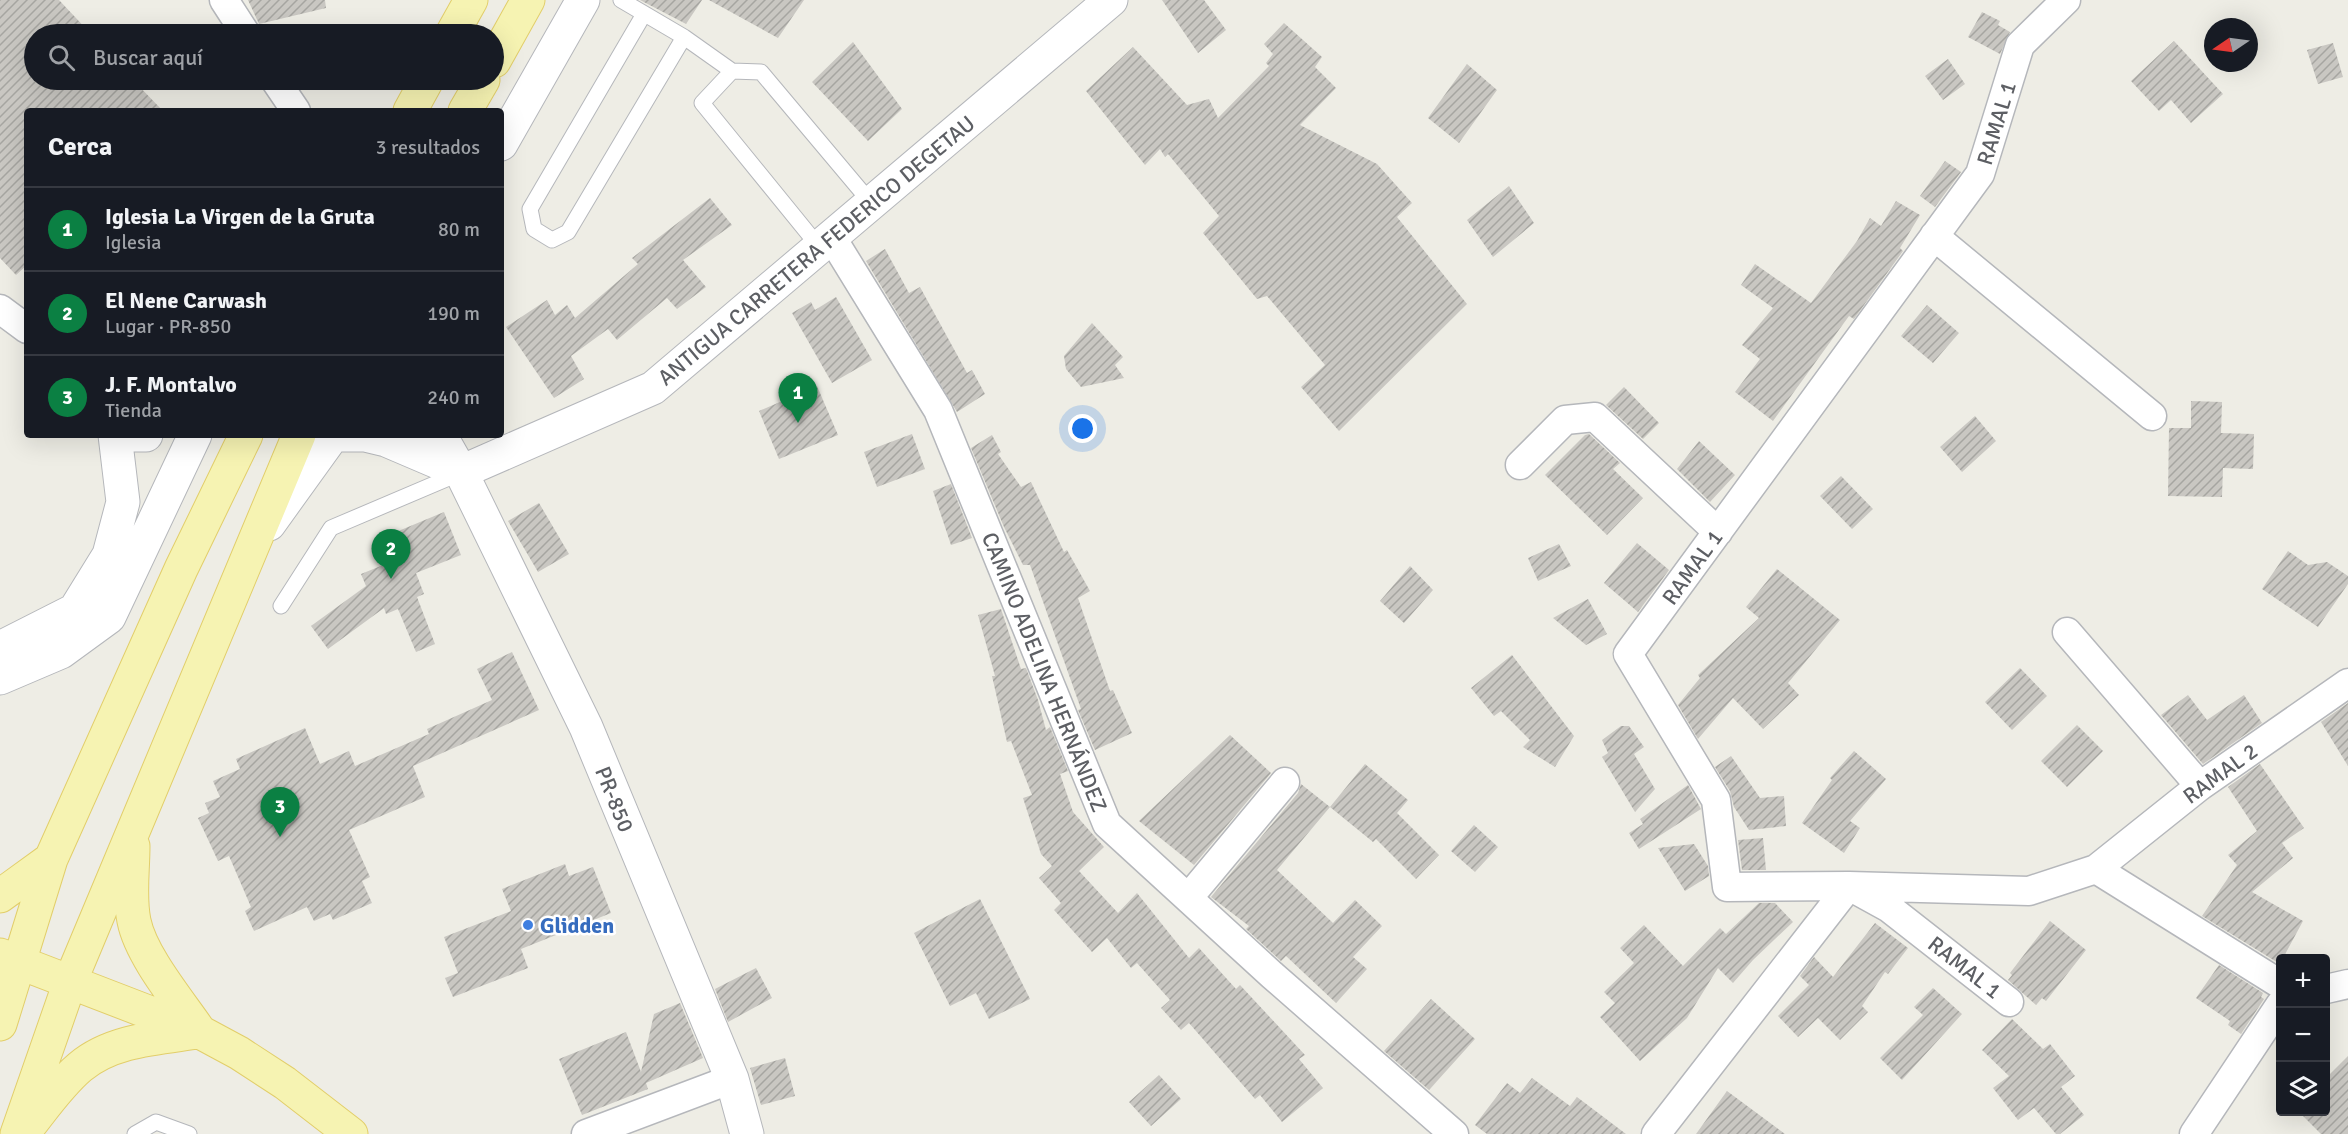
<!DOCTYPE html>
<html lang="es">
<meta charset="utf-8">
<style>
:root{--surface:#171b24;--page:#242831;--text:#f1f3f6;--muted:#9ea1a6;--line:#363941;--accent:#0b8043}
body{margin:0;font-family:Signika,sans-serif;background:var(--page);color:var(--text)}
.controls{position:absolute;right:18px;bottom:18px;display:grid;overflow:hidden;border-radius:6px;box-shadow:0 6px 24px #0002}
.controls button{width:54px;height:54px;display:grid;place-items:center;padding:0;border:0;border-bottom:2px solid var(--line);background:var(--surface);color:var(--text);font:30px sans-serif}
.compass{position:absolute;left:2204px;top:18px;width:54px;height:54px;border-radius:50%;background:var(--surface);box-shadow:0 6px 24px #0002;rotate:257deg}
.you{position:absolute;left:1083px;top:429px;width:21px;height:21px;margin:-15px;border:4px solid #fff;border-radius:50%;background:#1a73e8;box-shadow:0 0 0 9px #1a73e833}
.badge{display:grid;place-items:center;width:39px;height:39px;border-radius:50%;background:var(--accent);color:#fff;font-size:20px;font-weight:700}
.pin{position:absolute;translate:-50% -50px;filter:drop-shadow(0 2px 3px #0008)}
.pin::after{content:'';position:absolute;top:32px;width:21px;height:18px;background:inherit;clip-path:polygon(0 0,100% 0,50% 100%)}
.list{margin:0;padding:0;list-style:none}
h2{display:flex;justify-content:space-between;align-items:center;height:78px;margin:0;padding:0 24px;font-size:26px}
h2 small{font-size:20px;font-weight:400;color:var(--muted)}
.list li{display:grid;grid-template-columns:39px 1fr auto;gap:18px;align-items:center;box-sizing:border-box;height:84px;padding:0 24px;border-top:2px solid var(--line)}
.list b{display:block;font-size:22px;white-space:nowrap}
.list p{margin:0;font-size:20px;white-space:nowrap;color:var(--muted)}
.list em{font-size:20px;font-style:normal;color:var(--muted)}
.icon{flex:none;width:33px;height:33px;fill:none;stroke:currentColor;stroke-width:2;stroke-linecap:round;stroke-linejoin:round}
.map{position:relative;flex:none;width:2348px;height:1134px;overflow:hidden}
.search{position:absolute;background:var(--surface);box-shadow:0 6px 24px #0002;left:24px;top:24px;width:480px;height:66px;display:flex;align-items:center;gap:15px;box-sizing:border-box;padding:0 21px;border-radius:33px;color:var(--muted);font-size:22px}
.panel{position:absolute;background:var(--surface);box-shadow:0 6px 24px #0002;left:24px;top:108px;width:480px;height:330px;border-radius:6px}
.map>svg:first-child{display:block}
.building{fill:url(#building-hatch)}
.lines{fill:none;stroke-linecap:round;stroke-linejoin:round}
.service-casing{stroke:#b5b7bb;stroke-width:17}
.minor-casing{stroke:#b5b7bb;stroke-width:31}
.tertiary-casing{stroke:#b5b7bb;stroke-width:35}
.primary-casing{stroke:#e2ce6a;stroke-width:35}
.service{stroke:#fff;stroke-width:15}
.minor{stroke:#fff;stroke-width:28}
.tertiary{stroke:#fff;stroke-width:33}
.primary{stroke:#f6f3b2;stroke-width:33}
.shop-dot{fill:#3f7fe0;stroke:#fff;stroke-width:2}
.labels{text-anchor:middle;stroke-width:5;stroke-linejoin:round;paint-order:stroke}
.street-label{font-size:22px;fill:#5d5f64;stroke:#fff}
.shop-label{font-size:22px;font-weight:bold;fill:#366cbe;stroke:#fff;text-anchor:start}
</style>
<div class="map">
<svg width="2348" height="1134" viewBox="0 0 2348 1134">
<defs>
<pattern id="building-hatch" width="6" height="6" patternUnits="userSpaceOnUse" patternTransform="scale(1.5)"><rect width="6" height="6" fill="#c9c7c2"/><path d="M-1 1l2-2M0 6l6-6M5 7l2-2" fill="none" stroke="#a6a5a1"/></pattern>
</defs>
<rect width="100%" height="100%" fill="#eeede5"/>
<path class="building" d="M0 0H59L91 34H34V80H133L163 111H27V265L16 275 0 258Z
M248 0H325L326 8 259 24Z
M640 0H702L686 24Z
M709 0H804L778 38Z
M1162 0H1204L1226 30 1198 53Z
M1982 12 2000 21 1998 25 2010 32 2000 54 1968 37Z
M1284 23 1322 57 1315 67 1336 88 1300 125 1377 164 1412 203 1397 217 1467 304 1339 431 1301 387 1325 365 1267 296 1257 299 1203 233 1219 216 1168 154 1165 157 1160 149 1145 165 1086 91 1133 47 1187 105 1209 99 1218 118 1269 66 1266 63 1273 54 1264 44Z
M2174 41 2223 94 2191 123 2171 100 2159 111 2131 81Z
M853 42 902 109 868 141 812 82Z
M2333 43 2343 77 2318 84 2307 50Z
M1948 59 1965 84 1943 100 1925 76Z
M1467 64 1497 90 1459 143 1428 118Z
M1945 161 1961 172 1935 207 1920 196Z
M1509 186 1534 223 1493 257 1467 220Z
M710 198 732 225 683 260 706 287 677 309 667 298 617 340 608 329 571 356 584 379 554 398 506 327 547 300 555 315 567 305 575 318 638 264 632 258Z
M1896 201 1920 215 1900 248 1903 251 1854 319 1849 316 1773 421 1735 392 1760 359 1742 345 1773 308 1741 285 1755 264 1811 303 1857 241 1870 218 1881 226Z
M885 249 909 293 920 287 967 373 972 370 985 394 957 412 866 261Z
M836 297 872 360 832 383 792 313 811 302 815 310Z
M1927 305 1959 333 1933 363 1901 336Z
M1092 323 1123 357 1115 365 1124 378 1081 387 1066 369 1064 356Z
M817 386 838 435 779 459 759 411Z
M1624 387 1659 423 1643 439 1606 405Z
M2191 401 2222 402 2221 433 2254 434 2253 469 2223 468 2222 497 2168 496 2169 428H2191Z
M1975 416 1996 441 1962 472 1940 447Z
M912 434 925 469 877 487 864 452Z
M1589 434 1620 463 1613 469 1643 498 1607 535 1545 475 1585 435Z
M992 435 1001 452 998 454 1021 487 1031 482 1064 552 1067 550 1090 591 1078 598 1110 691 1113 690 1132 733 1095 750 1078 710 1081 709 1030 565H1023L1004 527 971 448Z
M1699 441 1735 475 1710 502 1677 469Z
M1841 476 1873 509 1852 529 1820 496Z
M951 484 972 538 951 545 933 491Z
M539 503 569 554 538 572 508 521Z
M444 512 461 555 416 573 424 594 417 597 435 644 416 652 398 609 386 614 384 608 328 649 311 626 366 586 361 574 398 559 393 546 400 543 396 532Z
M1637 543 1669 570 1638 612 1604 583Z
M1559 544 1571 566 1538 581 1528 558Z
M2288 551 2308 565 2327 562 2348 576V584L2318 627 2262 589Z
M1410 566 1433 590 1404 623 1380 601Z
M1777 569 1840 620 1788 683 1799 695 1763 729 1733 698 1698 739 1678 705 1700 678 1698 675 1759 618 1746 607Z
M1588 599 1607 634 1586 645 1553 618Z
M1001 609 1021 669 1026 668 1038 700 1046 730 1050 727 1068 771 1060 774 1073 812 1104 847 1079 871 1118 913 1137 893 1189 958 1199 948 1236 989 1240 985 1305 1055 1299 1059 1323 1088 1282 1122 1260 1095 1255 1099 1189 1023 1181 1030 1161 1008 1170 1000 1137 963 1131 968 1107 938 1092 952 1054 910 1061 903 1039 878 1052 866 1041 854 1023 798 1032 795 1011 741 1007 742 992 676H995L978 615Z
M512 652 539 710 413 766 425 797 349 830 370 877 362 881 372 903 333 920 330 914 314 921 307 907 254 931 245 911 251 907 229 856 218 861 198 818 209 813 205 803 220 797 213 781 240 769 236 759 305 728 320 764 349 751 355 766 429 734 427 729 492 700 477 669Z
M1512 655 1574 736 1555 767 1523 747 1530 740 1501 711 1494 716 1471 688Z
M2020 668 2047 696 2012 730 1985 702Z
M2188 695 2207 720 2244 695 2262 723 2203 764 2161 715Z
M2348 703V766L2321 722Z
M2077 725 2103 751 2067 787 2041 761Z
M1621 726H1629L1644 747 1634 754 1655 789 1635 812 1602 757 1608 753 1602 740Z
M1230 735 1271 773 1194 865 1139 821Z
M1854 751 1886 779 1850 821 1860 828 1844 853 1802 823 1832 780 1830 778Z
M1731 756 1760 798 1784 796 1786 826 1749 830 1734 807 1730 791 1715 767Z
M1365 764 1408 800 1397 813 1439 855 1416 879 1376 839 1373 842 1330 807Z
M2260 764 2304 828 2282 843 2293 858 2252 892 2303 921 2283 958H2280V964L2202 916 2237 865 2228 855 2257 831 2228 787Z
M1301 784 1330 807 1277 870 1333 923 1355 900 1382 926 1353 957 1367 969 1336 1003 1286 956 1281 961 1246 929 1249 926 1211 897 1298 793Z
M1688 785 1701 809 1639 849 1629 833 1643 824 1640 819Z
M1474 825 1498 847 1475 872 1451 851Z
M1763 838 1766 870H1742L1738 840Z
M1694 844 1708 866 1709 876 1685 891 1658 848Z
M565 864 569 876 593 867 611 913 521 949 528 968 453 997 445 978 458 973 444 937 511 911 502 889Z
M980 899 1030 999 989 1019 976 993 950 1006 914 933Z
M1759 903H1775L1793 922 1753 960 1733 983 1718 968 1687 1018 1640 1061 1600 1017 1615 1003 1604 992 1634 963 1620 948 1644 925 1683 966 1720 928 1726 934Z
M2050 921 2086 950 2046 1001 2042 998 2036 1005 2008 980 2012 975 2010 973Z
M1875 923 1908 948 1888 974 1885 972 1862 1006 1868 1012 1840 1040 1818 1018 1798 1037 1778 1016 1809 985 1800 976 1814 957 1833 977Z
M2219 965 2263 993 2261 997 2264 999 2241 1034 2228 1025 2230 1021 2196 998Z
M756 968 772 998 728 1022 715 989Z
M1933 988 1962 1014 1902 1080 1880 1058 1923 1015 1914 1007Z
M1431 999 1475 1039 1429 1090 1384 1051Z
M680 1003 703 1058 646 1083 648 1089 582 1115 559 1059 626 1032 641 1072 654 1014Z
M2012 1019 2043 1049 2050 1044 2075 1076 2061 1087 2084 1115 2060 1134H2056L2034 1108 2018 1120 1993 1088 2009 1076 1982 1050Z
M2348 1056V1134H2321L2299 1112H2325V1079Z
M785 1058 795 1096 761 1105 750 1068Z
M1159 1075 1181 1099 1151 1126 1129 1102Z
M1532 1078 1570 1106 1577 1097 1626 1134H1487L1475 1125 1507 1083 1520 1093Z
M1727 1091 1785 1134H1696Z"/>
<g class="lines">
<defs>
<path id="service" d="M621 0 684 37 732 71
M644 14 530 209 534 229 552 240 568 232 684 37
M820 248 702 103 732 71 761 72 872 204
M281 606 331 528 458 474
M135 1134 156 1122 189 1134"/>
<path id="minor" d="M224 0 246 34
M275 80 296 111
M1934 236 2152 416
M832 238 938 410 1107 824 1272 975 1454 1134
M0 309 27 329
M1520 465 1565 420 1595 417 1718 532
M2067 632 2200 786
M2096 869 2200 786 2348 683
M1189 897 1285 782
M2326 989 2348 984
M2009 1002 1889 908 1849 886 1727 887 1716 800 1628 654 1980 174 2020 45 2066 0
M586 1134 732 1079
M1656 1134 1849 886 2029 891 2096 869 2280 984
M2194 1134 2280 1005"/>
<path id="tertiary" d="M501 144 583 0
M135 435H146
M440 435 461 472 586 727 732 1079 747 1134
M461 472 653 388 1111 0
M269 524 333 435H365L386 440 461 472
M0 648 75 610 109 555 123 502 115 435
M0 678 61 652 109 617 195 435"/>
<path id="primary" d="M452 34 471 0
M494 61 528 0
M410 111 427 80
M465 111 483 80
M133 846C133 871 129 897 134 921 141 956 179 1001 200 1032
M0 896 51 859
M0 955 200 1032 239 1053 285 1083 351 1134
M0 1024 51 859 181 569 246 435
M29 1126C45 1106 60 1084 80 1067 112 1040 158 1038 198 1032
M17 1134 70 982 299 435"/>
</defs>
<use href="#service" class="service-casing"/>
<use href="#minor" class="minor-casing"/>
<use href="#tertiary" class="tertiary-casing"/>
<use href="#primary" class="primary-casing"/>
<use href="#service" class="service"/>
<use href="#minor" class="minor"/>
<use href="#tertiary" class="tertiary"/>
<use href="#primary" class="primary"/>
</g>
<circle class="shop-dot" cx="528" cy="925" r="6"/>
<g class="labels">
<g class="street-label">
<text transform="translate(1996 123) rotate(-73)" y="8">RAMAL 1</text>
<text transform="translate(816 250) rotate(-40)" y="8">ANTIGUA CARRETERA FEDERICO DEGETAU</text>
<text transform="translate(1692 567) rotate(-54)" y="8">RAMAL 1</text>
<text transform="translate(1045 672) rotate(68)" y="8">CAMINO ADELINA HERNÁNDEZ</text>
<text transform="translate(2220 773) rotate(-36)" y="8">RAMAL 2</text>
<text transform="translate(615 799) rotate(68)" y="8">PR-850</text>
<text transform="translate(1965 967) rotate(38)" y="8">RAMAL 1</text>
</g>
<g class="shop-label">
<text x="540" y="933">Glidden</text>
</g>
</g>
</svg>
<div class="controls">
<button>+</button>
<button>−</button>
<button><svg class="icon" aria-label="layers" viewBox="0 0 24 24"><path d="M12 4l9 5-9 5-9-5zM3 14l9 5 9-5"/></svg></button>
</div>
<svg class="compass" viewBox="-18 -18 36 36"><path d="M0-13l5 13h-10z" fill="#e53935"/><path d="M0 13l5-13h-10z" fill="#9ea1a6"/></svg>
<div class="you"></div>
<div class="pin badge" style="left:798px;top:423px">1</div>
<div class="pin badge" style="left:391px;top:579px">2</div>
<div class="pin badge" style="left:280px;top:837px">3</div>
<div class="search"><svg class="icon" aria-label="search" viewBox="0 0 24 24"><circle cx="10" cy="10" r="6"/><path d="M15 15l6 6"/></svg>Buscar aquí</div>
<section class="panel">
<h2>Cerca<small>3 resultados</small></h2>
<ul class="list">
<li><span class="badge">1</span><div><b>Iglesia La Virgen de la Gruta</b><p>Iglesia</p></div><em>80 m</em></li>
<li><span class="badge">2</span><div><b>El Nene Carwash</b><p>Lugar · PR-850</p></div><em>190 m</em></li>
<li><span class="badge">3</span><div><b>J. F. Montalvo</b><p>Tienda</p></div><em>240 m</em></li>
</ul>
</section>
</div>
